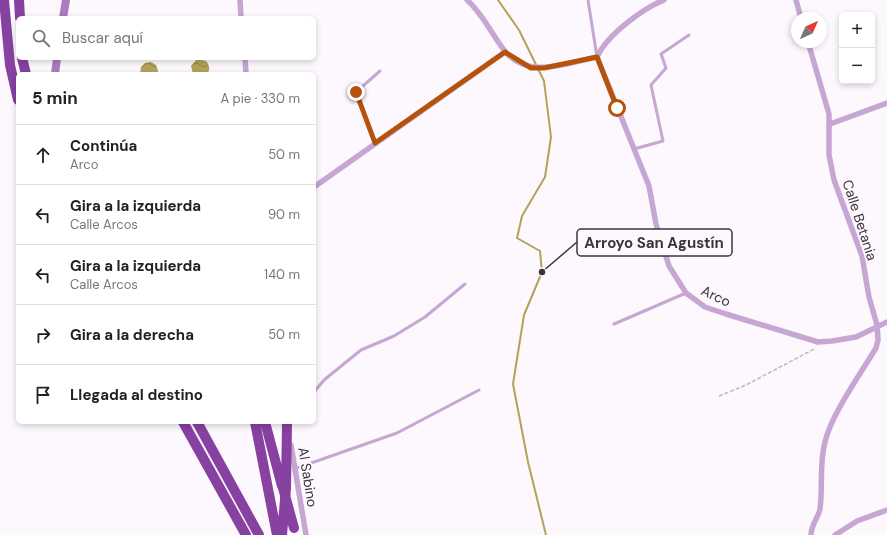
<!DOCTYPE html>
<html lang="es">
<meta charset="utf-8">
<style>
:root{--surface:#fff;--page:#f6f6f6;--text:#222;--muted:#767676;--line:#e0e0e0}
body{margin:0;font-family:"DM Sans",sans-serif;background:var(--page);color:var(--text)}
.controls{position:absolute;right:12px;top:12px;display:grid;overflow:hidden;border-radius:6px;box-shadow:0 2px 6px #0003}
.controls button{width:36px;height:36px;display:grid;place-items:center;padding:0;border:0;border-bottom:1px solid var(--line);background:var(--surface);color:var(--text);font:20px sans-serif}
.compass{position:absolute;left:791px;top:12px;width:36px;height:36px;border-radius:50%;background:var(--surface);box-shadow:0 2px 6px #0003;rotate:45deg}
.stop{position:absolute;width:12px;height:12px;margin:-9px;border:3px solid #b45309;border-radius:50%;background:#fff}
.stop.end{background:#b45309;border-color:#fff;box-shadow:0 1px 4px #0008}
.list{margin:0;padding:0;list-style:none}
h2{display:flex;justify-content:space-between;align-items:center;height:52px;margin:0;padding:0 16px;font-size:17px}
h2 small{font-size:13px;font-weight:400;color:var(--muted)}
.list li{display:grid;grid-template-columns:26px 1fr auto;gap:12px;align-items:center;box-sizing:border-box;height:60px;padding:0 16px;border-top:1px solid var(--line)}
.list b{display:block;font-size:15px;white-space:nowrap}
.list p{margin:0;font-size:13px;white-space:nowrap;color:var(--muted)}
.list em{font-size:13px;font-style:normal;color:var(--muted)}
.icon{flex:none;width:22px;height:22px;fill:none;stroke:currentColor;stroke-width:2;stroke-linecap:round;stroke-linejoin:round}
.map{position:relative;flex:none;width:887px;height:535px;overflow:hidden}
.search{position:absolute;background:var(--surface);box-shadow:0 2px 6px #0003;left:16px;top:16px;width:300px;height:44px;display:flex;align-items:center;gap:10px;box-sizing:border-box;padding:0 14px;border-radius:6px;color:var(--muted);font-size:15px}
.panel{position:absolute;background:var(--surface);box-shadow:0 2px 6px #0003;left:16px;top:72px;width:300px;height:352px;border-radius:6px}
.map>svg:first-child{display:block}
.water{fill:url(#water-waves)}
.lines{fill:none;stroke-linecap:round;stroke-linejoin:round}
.stream{stroke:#b3a358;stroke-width:2}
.path{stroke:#bdb8c0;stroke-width:1.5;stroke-dasharray:4 2;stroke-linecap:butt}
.lane{stroke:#c6a6d2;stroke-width:3}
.street{stroke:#c6a6d2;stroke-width:5.5}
.secondary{stroke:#ac7cbe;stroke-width:8}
.highway{stroke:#8741a0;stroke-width:10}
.highway-bridge{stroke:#8741a0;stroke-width:10}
.route{stroke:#b45309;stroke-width:5}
.labels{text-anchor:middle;stroke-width:4;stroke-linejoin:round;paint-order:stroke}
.street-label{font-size:14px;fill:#3b333e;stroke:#fcf8fe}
.leader{fill:none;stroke:#3b333e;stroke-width:1.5}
.callout-dot{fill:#3b333e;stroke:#fcf8fe;stroke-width:1.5}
.callout{fill:#fcf8fe;stroke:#3b333e;stroke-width:1.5}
.callout-label{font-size:15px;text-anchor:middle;font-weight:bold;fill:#3b333e}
</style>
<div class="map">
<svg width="887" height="535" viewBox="0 0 887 535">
<defs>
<pattern id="water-waves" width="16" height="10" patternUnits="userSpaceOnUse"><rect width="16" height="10" fill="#b3a358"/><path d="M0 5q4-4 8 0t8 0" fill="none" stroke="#93854a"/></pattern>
</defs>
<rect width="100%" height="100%" fill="#fcf8fe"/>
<path class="water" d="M197 59 206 61C209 65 211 69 207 74H193L191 66Z
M151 62 156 65 159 74H140L141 67 145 63Z"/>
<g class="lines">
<path class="stream" d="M498 0 519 30 544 81 551 137 545 177 522 216 517 238 540 251 542 272 524 315 513 384 528 462 546 535"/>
<path class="path" d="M719 396 746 385 816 348"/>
<path class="lane" d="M588 0 597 57
M375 143 356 92 380 71
M634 149 663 141 651 85 666 68 661 54 689 35
M614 324 686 293
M314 392 324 380 361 350 394 336 425 317 465 284
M294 469 397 433 479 390"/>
<path class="street" d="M240 0 241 18
M467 0C483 14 491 33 504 50 526 80 568 63 597 57
M796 0 801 18
M808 42 829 114V155L834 180 862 256 869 297 877 325 878 340 876 348C861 373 831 415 825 442 819 464 823 487 820 509 818 518 811 525 811 535
M597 57 649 186 656 224 669 266 686 293 705 307 726 314 818 342 832 341 856 337 887 322
M597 57C607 35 642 9 664 0
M245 58 246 74
M830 124 887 103
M314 187 505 52
M291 445 306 535
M835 535 857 521 887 510"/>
<path class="secondary" d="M63 18 66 0
M55 74 57 58"/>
<path class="highway" d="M4 0 10 65 18 100
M19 0 20 18
M22 58 26 74
M183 422 246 535
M197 422 259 535
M255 422 277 535
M265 422 282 486
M282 535 286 488 287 423"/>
<path class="highway-bridge" d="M283 488 294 528"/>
</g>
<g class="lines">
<path class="route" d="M356 92 375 143 505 52 531 68H544L597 57 617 108"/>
</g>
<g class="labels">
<g class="street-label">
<text transform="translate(860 220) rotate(72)" y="5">Calle Betania</text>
<text transform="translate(716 296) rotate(25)" y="5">Arco</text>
<text transform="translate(308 477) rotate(81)" y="5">Al Sabino</text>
</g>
</g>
<path class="leader" d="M542 272L577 242"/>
<circle class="callout-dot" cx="542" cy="272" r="4"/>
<rect class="callout" x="577" y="229" width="155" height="27" rx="4"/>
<g class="callout-label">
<text x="654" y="248">Arroyo San Agustín</text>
</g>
</svg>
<div class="controls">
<button>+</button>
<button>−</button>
</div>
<svg class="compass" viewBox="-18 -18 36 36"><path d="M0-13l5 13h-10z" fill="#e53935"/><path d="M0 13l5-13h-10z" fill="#767676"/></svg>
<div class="stop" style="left:617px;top:108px"></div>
<div class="stop end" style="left:356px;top:92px"></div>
<div class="search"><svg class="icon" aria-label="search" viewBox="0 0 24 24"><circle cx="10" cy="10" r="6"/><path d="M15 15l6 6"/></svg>Buscar aquí</div>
<section class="panel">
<h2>5 min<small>A pie · 330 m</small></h2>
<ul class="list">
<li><svg class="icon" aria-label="ahead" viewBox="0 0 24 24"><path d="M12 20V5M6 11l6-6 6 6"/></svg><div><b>Continúa</b><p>Arco</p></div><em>50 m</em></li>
<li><svg class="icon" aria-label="left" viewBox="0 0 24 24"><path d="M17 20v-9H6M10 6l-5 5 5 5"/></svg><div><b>Gira a la izquierda</b><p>Calle Arcos</p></div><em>90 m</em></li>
<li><svg class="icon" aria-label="left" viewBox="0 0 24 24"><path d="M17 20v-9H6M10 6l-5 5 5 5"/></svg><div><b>Gira a la izquierda</b><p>Calle Arcos</p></div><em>140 m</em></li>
<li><svg class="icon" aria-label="right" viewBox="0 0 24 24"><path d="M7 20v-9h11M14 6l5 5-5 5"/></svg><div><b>Gira a la derecha</b></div><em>50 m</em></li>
<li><svg class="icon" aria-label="arrive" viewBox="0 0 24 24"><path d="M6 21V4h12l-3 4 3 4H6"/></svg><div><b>Llegada al destino</b></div></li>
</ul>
</section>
</div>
